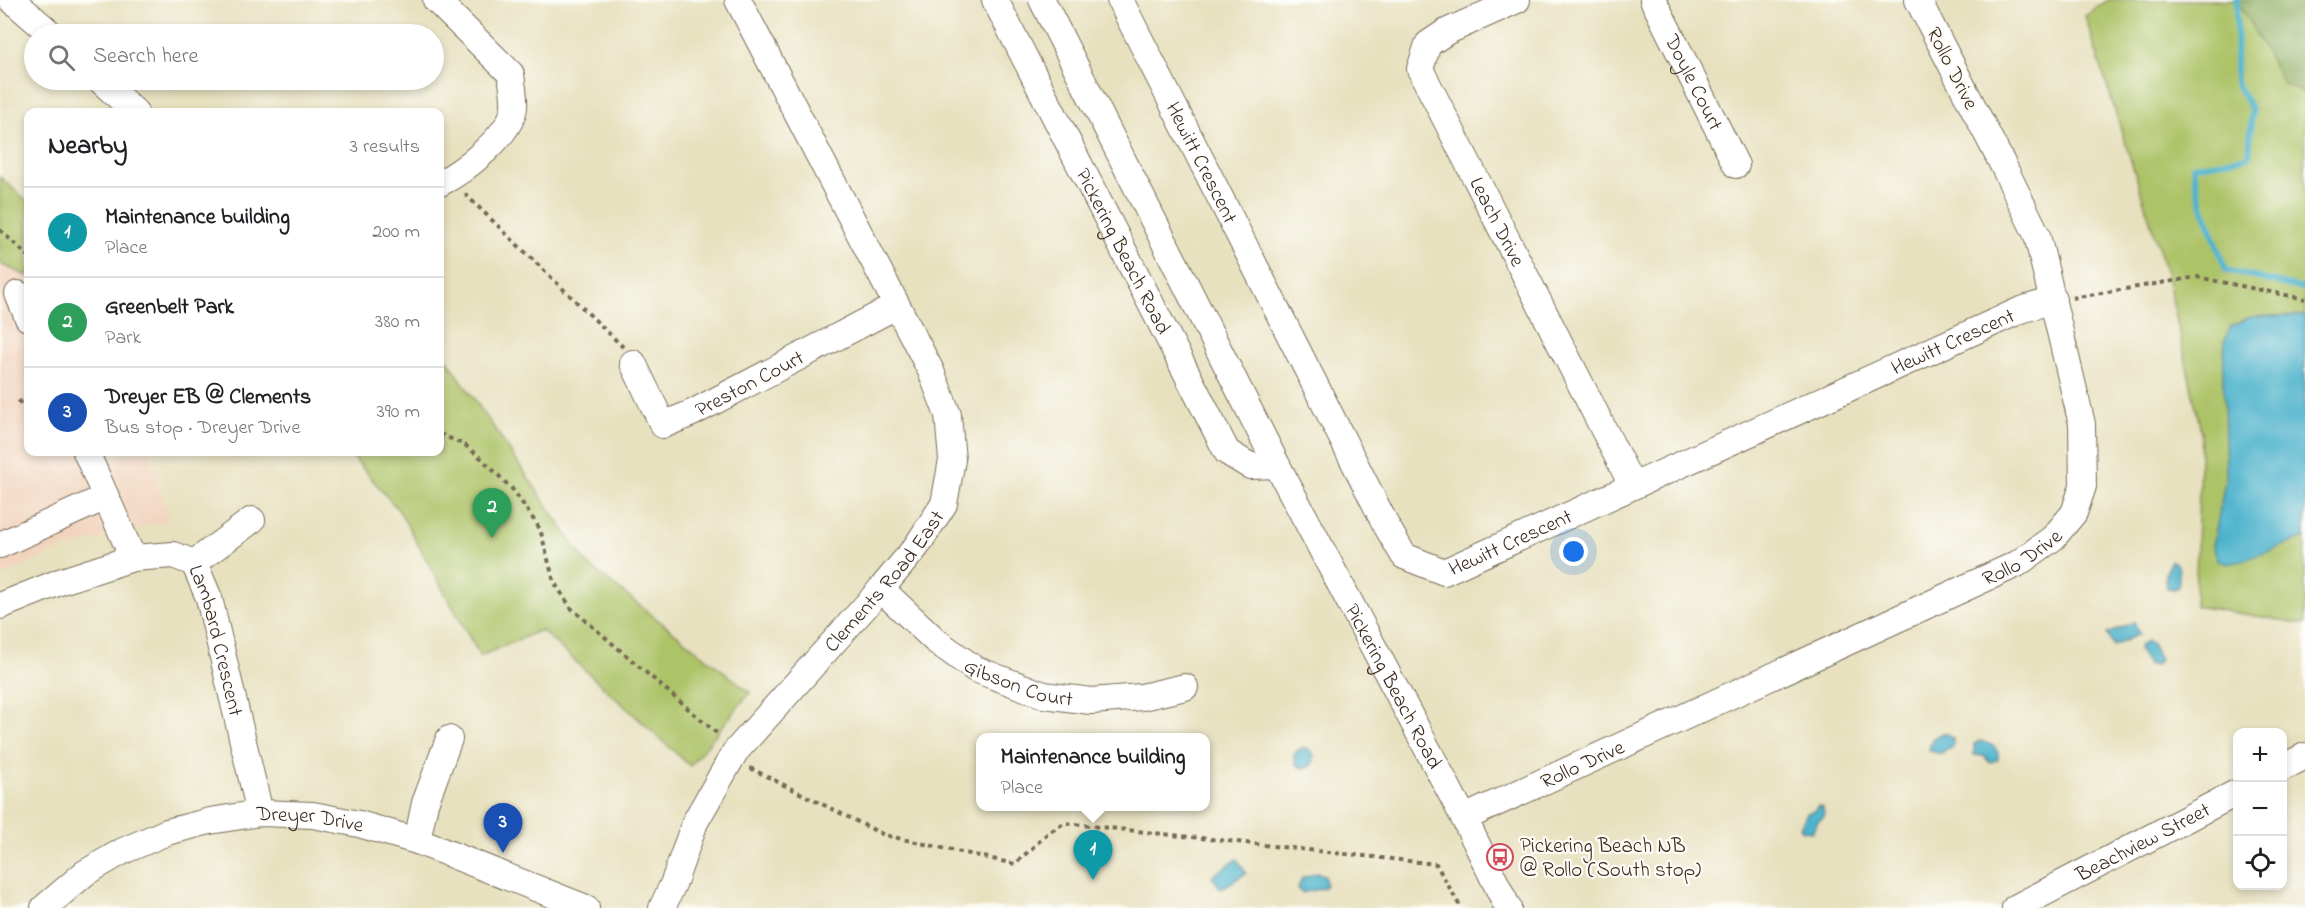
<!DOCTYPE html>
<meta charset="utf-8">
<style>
:root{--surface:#fff;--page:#f6f6f6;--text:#202124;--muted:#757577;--line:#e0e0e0;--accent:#2563eb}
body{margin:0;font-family:"Indie Flower",sans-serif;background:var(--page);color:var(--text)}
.controls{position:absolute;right:18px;bottom:18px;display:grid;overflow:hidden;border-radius:12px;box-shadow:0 3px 9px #0003}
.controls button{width:54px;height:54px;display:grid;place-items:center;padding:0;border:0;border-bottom:2px solid var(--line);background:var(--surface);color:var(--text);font:30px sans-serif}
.you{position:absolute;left:1574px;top:552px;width:21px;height:21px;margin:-15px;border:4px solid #fff;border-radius:50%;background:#1a73e8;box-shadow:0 0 0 9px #1a73e833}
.badge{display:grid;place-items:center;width:39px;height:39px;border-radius:50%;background:var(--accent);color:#fff;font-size:20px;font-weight:700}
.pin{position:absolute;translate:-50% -50px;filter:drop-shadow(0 2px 3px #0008)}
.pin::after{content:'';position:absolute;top:32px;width:21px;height:18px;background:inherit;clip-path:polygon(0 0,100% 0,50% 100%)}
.popup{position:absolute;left:976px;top:733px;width:234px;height:78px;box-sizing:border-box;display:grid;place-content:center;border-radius:12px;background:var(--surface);filter:drop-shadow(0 2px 4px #0005);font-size:20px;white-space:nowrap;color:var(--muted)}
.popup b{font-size:22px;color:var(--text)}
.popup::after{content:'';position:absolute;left:50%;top:100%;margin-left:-12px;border:12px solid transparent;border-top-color:var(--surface)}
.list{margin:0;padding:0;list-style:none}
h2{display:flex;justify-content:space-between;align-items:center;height:78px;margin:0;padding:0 24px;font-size:26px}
h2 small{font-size:20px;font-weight:400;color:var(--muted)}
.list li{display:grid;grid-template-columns:39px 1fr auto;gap:18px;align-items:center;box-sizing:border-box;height:90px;padding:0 24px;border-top:2px solid var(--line)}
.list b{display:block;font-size:22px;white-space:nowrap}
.list p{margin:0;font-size:20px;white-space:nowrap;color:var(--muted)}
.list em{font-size:20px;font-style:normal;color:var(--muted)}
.icon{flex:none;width:33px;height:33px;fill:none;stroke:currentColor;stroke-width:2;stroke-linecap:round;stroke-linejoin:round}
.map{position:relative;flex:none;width:2305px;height:908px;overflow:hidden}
.search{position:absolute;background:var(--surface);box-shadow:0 3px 9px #0003;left:24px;top:24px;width:420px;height:66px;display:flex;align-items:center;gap:15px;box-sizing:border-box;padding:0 21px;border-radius:33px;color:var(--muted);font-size:22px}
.panel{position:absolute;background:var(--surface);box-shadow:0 3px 9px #0003;left:24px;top:108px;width:420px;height:348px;border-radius:12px}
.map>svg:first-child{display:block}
.built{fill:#f2d4be}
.green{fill:#adc368;stroke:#747643;stroke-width:1.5}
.forest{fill:#8aa95c;stroke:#626a3d;stroke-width:1.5}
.water{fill:#4eb3cc;stroke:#446e75;stroke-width:1.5}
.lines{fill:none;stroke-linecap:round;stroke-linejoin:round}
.stream{stroke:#4eb3cc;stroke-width:6}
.minor-casing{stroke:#776a56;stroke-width:28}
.path{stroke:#776a56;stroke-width:4;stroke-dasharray:4.5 4.5;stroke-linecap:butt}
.minor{stroke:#fff;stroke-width:26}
.labels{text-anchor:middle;stroke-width:4.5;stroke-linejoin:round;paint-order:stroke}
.street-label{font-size:21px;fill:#3b2a1e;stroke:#fdfcf7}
.poi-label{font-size:21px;fill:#3b2a1e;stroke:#fdfcf7;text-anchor:start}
</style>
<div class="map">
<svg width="2305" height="908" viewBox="0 0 2305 908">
<rect width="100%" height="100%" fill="#fdfcf7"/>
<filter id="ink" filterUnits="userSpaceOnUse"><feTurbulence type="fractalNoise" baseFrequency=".0167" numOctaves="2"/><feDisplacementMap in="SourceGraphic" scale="12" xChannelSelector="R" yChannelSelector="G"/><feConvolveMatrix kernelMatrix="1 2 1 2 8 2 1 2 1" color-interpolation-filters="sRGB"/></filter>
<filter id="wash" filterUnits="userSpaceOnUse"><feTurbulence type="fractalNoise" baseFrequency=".008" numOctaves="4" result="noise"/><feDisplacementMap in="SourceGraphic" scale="24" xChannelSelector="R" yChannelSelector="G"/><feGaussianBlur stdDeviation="1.35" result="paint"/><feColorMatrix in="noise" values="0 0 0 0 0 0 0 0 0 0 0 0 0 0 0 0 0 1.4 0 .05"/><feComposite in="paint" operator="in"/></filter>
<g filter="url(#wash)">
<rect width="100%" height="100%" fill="#e7e1bf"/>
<path class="built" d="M0 264 28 276V452H149L169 520 56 551 0 577Z"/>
<path class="green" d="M2108 0H2237L2284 84 2305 94V624L2195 606 2201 431 2166 271 2085 16Z
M0 177 28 202V276L0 264Z
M440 349 587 564 750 692 690 766 541 630 480 656 400 512 349 452H440Z"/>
<path class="forest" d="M2237 0H2305V94L2284 84Z"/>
<path class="water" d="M2297 315 2305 316V538L2242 561 2227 564 2218 560 2213 546 2226 475 2223 367 2225 340 2231 326 2250 317Z
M2171 561C2182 563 2179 577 2178 587L2175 589 2167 588C2163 582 2167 566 2171 561Z
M2134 622 2139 634 2113 646 2107 634Z
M2147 641 2152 644 2160 659 2156 665H2147L2139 650 2140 645Z
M1940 734H1947L1953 738V747L1948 750 1945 749 1943 754 1929 751 1932 739Z
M1980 741C1991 744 2000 747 1998 760L1989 762 1984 756 1974 755V744Z
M1294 758a10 10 0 1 1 20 0a10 10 0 1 1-20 0Z
M1818 806 1823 807 1824 817 1818 821 1812 832 1803 831 1800 827 1807 813 1816 810Z
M1237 859 1246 873 1221 889 1212 876Z
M1318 873 1325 875 1326 885 1323 888 1302 893 1298 888 1302 878Z"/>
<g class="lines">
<path class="stream" d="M2237 0 2236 83 2252 110 2249 157 2193 166 2199 196 2226 270 2303 289 2305 287"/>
</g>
</g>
<g filter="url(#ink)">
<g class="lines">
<defs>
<g id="minor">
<path d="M12 0 51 34"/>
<path d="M436 0 511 74C512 84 515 97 514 107 512 134 463 172 440 183"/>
<path id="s1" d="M995 0 1227 452 1250 466 1277 465"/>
<path id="s2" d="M1042 0 1277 465 1464 818 1508 908"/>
<path id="s3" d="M1120 0 1387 527 1404 556 1444 572 2021 310 2053 300"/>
<path id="s4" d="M1517 0 1446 32 1428 44 1420 69 1632 485"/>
<path id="s5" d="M1653 0 1736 165"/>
<path d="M100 80 135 112"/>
<path d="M18 294 28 318"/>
<path id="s6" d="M633 363 663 425 692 413 896 306"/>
<path d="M86 452 133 558"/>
<path d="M0 545 106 497"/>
<path d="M194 563 252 520"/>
<path id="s7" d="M881 589 936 641 975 669 1044 695 1091 701 1142 697 1185 687"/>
<path id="s8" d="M0 606 62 581 133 558 173 555 194 563 209 598 260 813"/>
<path d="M2282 768 2305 756"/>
<path id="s9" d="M1464 818 2017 564 2053 538 2074 513 2083 486 2082 424 2037 235 2004 167 1918 0"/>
<path d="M417 841 425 803 449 739"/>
<path id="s10" d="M44 908 85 873 123 851 167 832 210 821 260 813 313 815 359 824 417 841 586 908"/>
<path id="s11" d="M662 908 674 882 695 822 735 752 881 589 916 547 944 504 952 460 948 415 931 371 738 0"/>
<path id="s12" d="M2015 908 2238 792"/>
</g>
</defs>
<use href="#minor" class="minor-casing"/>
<path class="path" d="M465 194 623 347
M0 230 28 256
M2072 298 2197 277 2305 299
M18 403 28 397
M440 434 465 445 481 458 514 491 540 529 554 582 571 608 720 736
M750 768 884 835 1015 864 1047 834 1064 823 1436 864 1461 908"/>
<use href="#minor" class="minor"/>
</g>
</g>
<defs>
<symbol id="bus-ring" viewBox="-11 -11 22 22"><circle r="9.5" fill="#fdfcf7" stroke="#d1495b" stroke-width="1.5"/><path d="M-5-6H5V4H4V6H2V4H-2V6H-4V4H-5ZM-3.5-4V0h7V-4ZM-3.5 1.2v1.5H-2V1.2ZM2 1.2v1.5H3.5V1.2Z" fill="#d1495b"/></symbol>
</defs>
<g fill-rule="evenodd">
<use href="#bus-ring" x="1485" y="842" width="30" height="30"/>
</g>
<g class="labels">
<g class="street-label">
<text transform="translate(1953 68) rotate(63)" y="7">Rollo Drive</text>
<text dy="7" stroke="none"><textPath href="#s5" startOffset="92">Doyle Court</textPath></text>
<text dy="7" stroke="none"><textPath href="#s3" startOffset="182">Hewitt Crescent</textPath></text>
<text dy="7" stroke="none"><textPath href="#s4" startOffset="297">Leach Drive</textPath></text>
<text dy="7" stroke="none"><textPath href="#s1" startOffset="282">Pickering Beach Road</textPath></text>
<text dy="7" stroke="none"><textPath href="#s3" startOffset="1226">Hewitt Crescent</textPath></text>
<text dy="7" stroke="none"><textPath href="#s6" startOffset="165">Preston Court</textPath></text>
<text dy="7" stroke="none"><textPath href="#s3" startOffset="740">Hewitt Crescent</textPath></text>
<text dy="7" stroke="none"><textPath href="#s9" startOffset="616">Rollo Drive</textPath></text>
<text dy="7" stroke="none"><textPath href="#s11" startOffset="400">Clements Road East</textPath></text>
<text dy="7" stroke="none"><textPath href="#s8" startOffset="285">Lambard Crescent</textPath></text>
<text dy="7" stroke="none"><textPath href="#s7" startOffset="170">Gibson Court</textPath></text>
<text dy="7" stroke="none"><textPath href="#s2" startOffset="771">Pickering Beach Road</textPath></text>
<text dy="7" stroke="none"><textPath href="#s9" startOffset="130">Rollo Drive</textPath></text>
<text dy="7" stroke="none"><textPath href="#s10" startOffset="291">Dreyer Drive</textPath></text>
<text dy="7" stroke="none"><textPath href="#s12" startOffset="144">Beachview Street</textPath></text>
</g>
<g class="poi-label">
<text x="1520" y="852">Pickering Beach NB<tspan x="1520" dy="24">@ Rollo (South stop)</tspan></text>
</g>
</g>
</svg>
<div class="controls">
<button>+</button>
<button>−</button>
<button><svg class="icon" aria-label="locate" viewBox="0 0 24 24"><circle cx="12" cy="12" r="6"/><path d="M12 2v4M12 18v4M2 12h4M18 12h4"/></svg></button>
</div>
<div class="you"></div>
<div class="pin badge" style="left:1093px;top:880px;background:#0f9aa8">1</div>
<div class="popup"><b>Maintenance building</b>Place</div>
<div class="pin badge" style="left:492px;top:538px;background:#2e9e5b">2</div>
<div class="pin badge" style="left:503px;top:853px;background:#1a4fb4">3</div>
<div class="search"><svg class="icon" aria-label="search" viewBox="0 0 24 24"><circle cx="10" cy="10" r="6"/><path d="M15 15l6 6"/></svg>Search here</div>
<section class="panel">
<h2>Nearby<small>3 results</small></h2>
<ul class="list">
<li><span class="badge" style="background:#0f9aa8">1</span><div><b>Maintenance building</b><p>Place</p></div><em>200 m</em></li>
<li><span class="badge" style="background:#2e9e5b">2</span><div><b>Greenbelt Park</b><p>Park</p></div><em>380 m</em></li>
<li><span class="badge" style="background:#1a4fb4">3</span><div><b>Dreyer EB @ Clements</b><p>Bus stop · Dreyer Drive</p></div><em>390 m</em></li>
</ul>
</section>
</div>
